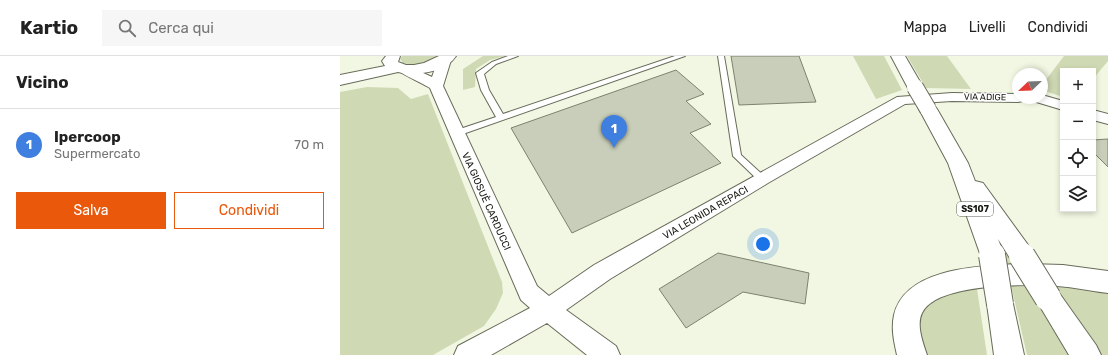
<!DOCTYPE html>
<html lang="it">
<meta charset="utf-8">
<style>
:root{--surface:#fff;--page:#f6f6f6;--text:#222;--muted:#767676;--line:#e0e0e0;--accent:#ea580c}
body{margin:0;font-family:Rubik,sans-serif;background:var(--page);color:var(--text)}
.controls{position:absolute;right:12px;top:12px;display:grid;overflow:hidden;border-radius:0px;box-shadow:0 2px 6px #0003}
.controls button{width:36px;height:36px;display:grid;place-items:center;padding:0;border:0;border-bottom:1px solid var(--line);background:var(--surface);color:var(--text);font:20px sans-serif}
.compass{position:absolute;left:672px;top:12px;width:36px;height:36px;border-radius:50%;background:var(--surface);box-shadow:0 2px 6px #0003;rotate:247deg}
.you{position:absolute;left:423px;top:188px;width:14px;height:14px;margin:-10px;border:3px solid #fff;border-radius:50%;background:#1a73e8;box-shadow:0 0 0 6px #1a73e833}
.badge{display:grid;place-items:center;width:26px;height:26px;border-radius:50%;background:var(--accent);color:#fff;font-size:13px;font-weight:700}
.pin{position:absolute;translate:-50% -33px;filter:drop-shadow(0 1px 2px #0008)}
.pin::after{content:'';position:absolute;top:21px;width:14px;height:12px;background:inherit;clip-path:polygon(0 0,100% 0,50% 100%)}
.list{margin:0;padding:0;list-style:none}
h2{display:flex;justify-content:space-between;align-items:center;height:52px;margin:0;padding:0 16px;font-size:17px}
h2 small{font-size:13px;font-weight:400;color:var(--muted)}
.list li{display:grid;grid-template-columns:26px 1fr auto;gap:12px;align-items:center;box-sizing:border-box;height:72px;padding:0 16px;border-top:1px solid var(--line)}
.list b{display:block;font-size:15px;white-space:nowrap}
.list p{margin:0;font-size:13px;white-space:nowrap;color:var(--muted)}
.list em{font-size:13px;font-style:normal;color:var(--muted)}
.actions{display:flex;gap:8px;padding:12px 16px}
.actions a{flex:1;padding:9px 0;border:1px solid var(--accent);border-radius:0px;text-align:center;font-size:14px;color:var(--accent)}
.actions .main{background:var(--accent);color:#fff}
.icon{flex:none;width:22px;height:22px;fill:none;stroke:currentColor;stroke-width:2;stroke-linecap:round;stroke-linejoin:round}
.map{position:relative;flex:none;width:768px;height:299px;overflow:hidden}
header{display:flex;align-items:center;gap:24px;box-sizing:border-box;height:56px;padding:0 20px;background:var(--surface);border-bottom:1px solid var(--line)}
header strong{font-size:19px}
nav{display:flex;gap:22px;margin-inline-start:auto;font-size:14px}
.search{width:280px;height:36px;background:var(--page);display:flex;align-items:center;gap:10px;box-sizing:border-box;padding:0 14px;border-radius:0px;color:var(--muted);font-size:15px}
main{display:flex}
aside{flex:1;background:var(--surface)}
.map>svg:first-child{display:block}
.green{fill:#cfdab4}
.building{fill:#c8ceb9;stroke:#7c826f}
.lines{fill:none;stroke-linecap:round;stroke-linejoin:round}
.service-casing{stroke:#676c5a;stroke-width:2}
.minor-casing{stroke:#676c5a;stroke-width:2}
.tertiary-casing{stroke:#676c5a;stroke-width:2}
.primary-casing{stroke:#676c5a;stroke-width:2}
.service{fill:#fff;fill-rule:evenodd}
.minor{fill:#fff;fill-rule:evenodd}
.tertiary{fill:#fff;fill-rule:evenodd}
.primary{fill:#fff;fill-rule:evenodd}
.primary-bridge-far1-casing{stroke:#676c5a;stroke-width:18;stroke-linecap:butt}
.primary-bridge-casing{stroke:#676c5a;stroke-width:28;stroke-linecap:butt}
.primary-bridge-far1{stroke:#fff;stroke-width:16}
.primary-bridge{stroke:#fff;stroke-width:26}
.labels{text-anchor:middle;stroke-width:3;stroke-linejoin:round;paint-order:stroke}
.far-street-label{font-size:9px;fill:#161811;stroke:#fff}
.shield{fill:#fff;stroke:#5c5d58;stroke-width:1}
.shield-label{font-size:9px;font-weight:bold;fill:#161811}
.street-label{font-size:10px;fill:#161811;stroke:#fff}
</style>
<header>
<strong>Kartio</strong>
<div class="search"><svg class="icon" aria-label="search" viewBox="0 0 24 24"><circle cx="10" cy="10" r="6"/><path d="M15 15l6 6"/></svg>Cerca qui</div>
<nav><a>Mappa</a><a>Livelli</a><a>Condividi</a></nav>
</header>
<main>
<aside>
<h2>Vicino<small></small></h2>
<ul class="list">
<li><span class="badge" style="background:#3f7fe0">1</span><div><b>Ipercoop</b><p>Supermercato</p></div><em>70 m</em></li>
</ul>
<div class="actions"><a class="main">Salva</a><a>Condividi</a></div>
</aside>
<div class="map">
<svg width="768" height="299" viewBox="0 0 768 299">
<rect width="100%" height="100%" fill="#f1f7e2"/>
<path class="green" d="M62 0H102C89 5 78 11 63 7L60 3Z
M143 0H165L150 4 136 13 135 31 123 34V13Z
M513 0H544L562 34 536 43Z
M567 0H607L631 33 586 32Z
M724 0H768V5L753 23V15H723V41L702 34V29Z
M27 31 58 32 71 43 88 38 162 226 163 237 156 253 144 270 93 299H0V36Z
M664 199H669L731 299H687Z
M713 230 768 235V299H762Z
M637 233 647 299H582L579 289 580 252 610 237Z"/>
<path class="building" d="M391 0H459L476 46 399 49Z
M336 14 364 38 346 45 371 68 350 77 381 107 232 177 171 72Z
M768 83V111L753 96V84Z
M378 197 469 217 465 248 403 236 346 272 319 233Z"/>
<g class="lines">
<defs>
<path id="service" d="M168 0H178L156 8 144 18 149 34 163 58 335 0H345L120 79H114L113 77 114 75 156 61 141 34 136 17 152 6Z
M378 0H384L401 99 425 121 427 123 425 125H419L393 100Z"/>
<path id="minor" d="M104 0 109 1 111 4 103 30 197 230 209 240 254 209 557 41 612 37 678 38V42H685L683 45 678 46 612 45 565 48 428 127 270 223 226 254 276 290 280 299H247L207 267 151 299H114L118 290 190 252 181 244 178 237 90 32C84 28 61 18 58 14L60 11H70L92 21 99 1Z
M702 39 723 45V54L693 45 691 42H702Z
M753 54 768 58V68L753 64Z"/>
<path id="tertiary" d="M46 0H60L58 6 66 9H74L84 7 99 0H116C105 17 76 20 58 16L0 29V19L45 10 42 5Z"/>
<path id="primary" d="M551 0H565L583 31 581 34 575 36 569 34Z
M588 48 594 49 597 53 628 107 635 125 643 127 691 193 694 200 691 207 688 208 723 209 768 215V237C751 235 734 231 717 230 687 228 596 227 582 257 576 269 583 287 587 299H557C554 286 551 273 554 259 565 212 638 210 676 208L673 207 658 183 664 199 661 206 652 209 643 206 608 107 579 53 582 49Z
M708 230 717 234 756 289 761 299H729L695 242 699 234Z
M660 236 669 240 673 248 684 299H654L647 248 651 240Z"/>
</defs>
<use href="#service" class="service-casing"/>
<use href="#minor" class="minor-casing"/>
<use href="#tertiary" class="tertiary-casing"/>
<use href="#primary" class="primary-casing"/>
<use href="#service" class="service"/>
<use href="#minor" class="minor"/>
<use href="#tertiary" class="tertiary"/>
<use href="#primary" class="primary"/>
<defs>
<path id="primary-bridge-far1" d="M575 31 588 53"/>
<path id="primary-bridge" d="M652 199 660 248
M682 200 708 242"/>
</defs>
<use href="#primary-bridge-far1" class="primary-bridge-far1-casing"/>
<use href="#primary-bridge" class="primary-bridge-casing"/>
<use href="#primary-bridge-far1" class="primary-bridge-far1"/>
<use href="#primary-bridge" class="primary-bridge"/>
</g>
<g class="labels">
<g class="far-street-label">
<text transform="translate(645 41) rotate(1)" y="3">VIA ADIGE</text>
</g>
<rect class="shield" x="617" y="146" width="36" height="14" rx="3"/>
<g class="shield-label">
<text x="635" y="156">SS107</text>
</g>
<g class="street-label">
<text transform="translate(147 145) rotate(66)" y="4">VIA GIOSUÈ CARDUCCI</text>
<text transform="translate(365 156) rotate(-30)" y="4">VIA LEONIDA REPACI</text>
</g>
</g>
</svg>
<div class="controls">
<button>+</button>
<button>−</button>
<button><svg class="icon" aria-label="locate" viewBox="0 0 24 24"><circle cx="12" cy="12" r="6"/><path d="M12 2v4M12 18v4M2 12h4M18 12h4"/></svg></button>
<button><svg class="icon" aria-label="layers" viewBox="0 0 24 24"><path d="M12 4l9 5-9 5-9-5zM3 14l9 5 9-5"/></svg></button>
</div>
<svg class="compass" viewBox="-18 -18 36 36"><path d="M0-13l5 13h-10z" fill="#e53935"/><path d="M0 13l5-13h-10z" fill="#767676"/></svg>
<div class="you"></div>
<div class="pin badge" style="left:274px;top:92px;background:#3f7fe0">1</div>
</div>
</main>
